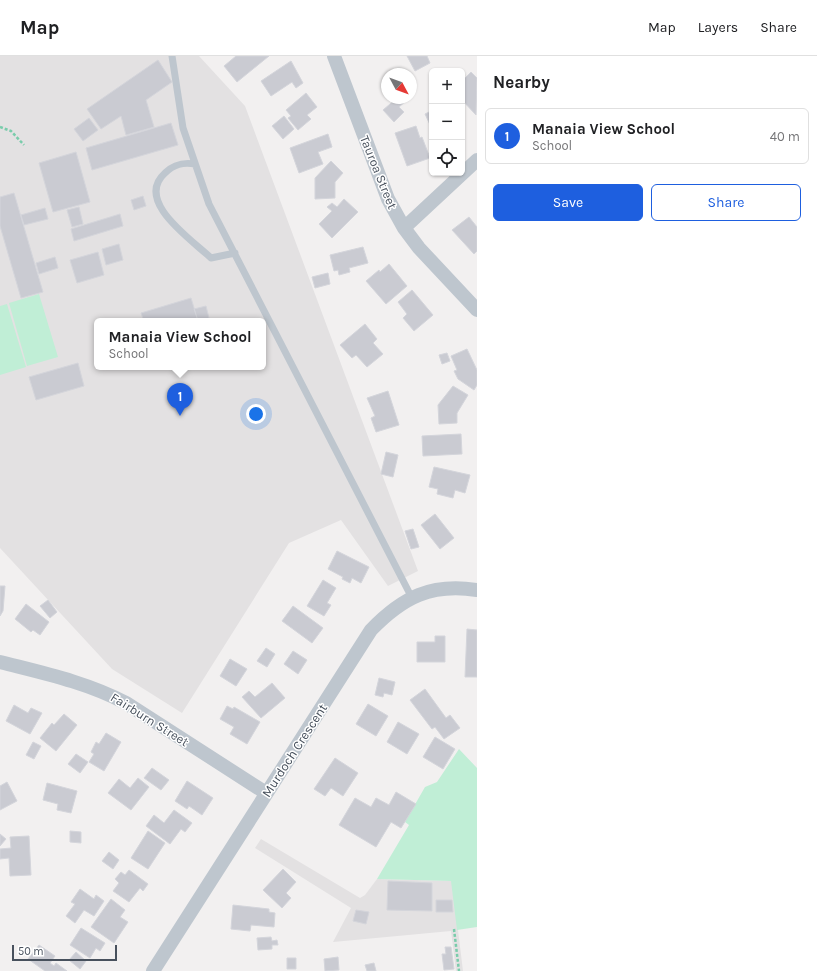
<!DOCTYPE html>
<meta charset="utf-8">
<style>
:root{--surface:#fff;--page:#f2f2f2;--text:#202124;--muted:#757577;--line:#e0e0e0;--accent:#1e5fdf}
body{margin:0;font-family:Karla,sans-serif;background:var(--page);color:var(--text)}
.controls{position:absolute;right:12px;top:12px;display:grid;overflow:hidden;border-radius:6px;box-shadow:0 1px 3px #0004}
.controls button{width:36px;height:36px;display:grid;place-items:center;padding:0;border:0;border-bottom:1px solid var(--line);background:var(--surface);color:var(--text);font:20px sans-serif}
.compass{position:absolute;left:381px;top:12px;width:36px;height:36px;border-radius:50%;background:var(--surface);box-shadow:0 1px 3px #0004;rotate:131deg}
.scale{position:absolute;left:12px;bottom:10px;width:105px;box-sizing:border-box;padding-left:4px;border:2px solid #48515d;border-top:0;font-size:11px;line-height:14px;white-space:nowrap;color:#48515d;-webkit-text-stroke:3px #fff;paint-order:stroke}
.you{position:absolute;left:256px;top:358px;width:14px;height:14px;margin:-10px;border:3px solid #fff;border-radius:50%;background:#1a73e8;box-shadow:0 0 0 6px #1a73e833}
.badge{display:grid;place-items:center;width:26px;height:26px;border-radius:50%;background:var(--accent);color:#fff;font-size:13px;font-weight:700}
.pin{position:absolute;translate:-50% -33px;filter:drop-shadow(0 1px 2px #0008)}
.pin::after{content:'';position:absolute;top:21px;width:14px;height:12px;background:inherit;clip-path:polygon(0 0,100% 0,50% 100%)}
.popup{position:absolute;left:94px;top:262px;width:172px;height:52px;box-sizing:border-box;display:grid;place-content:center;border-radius:6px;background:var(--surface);filter:drop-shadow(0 1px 3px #0005);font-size:13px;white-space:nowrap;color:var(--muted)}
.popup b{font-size:15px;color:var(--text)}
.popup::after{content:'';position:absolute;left:50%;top:100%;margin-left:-8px;border:8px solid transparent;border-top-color:var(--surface)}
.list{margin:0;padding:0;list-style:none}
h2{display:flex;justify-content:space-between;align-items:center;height:52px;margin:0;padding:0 16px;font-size:17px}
h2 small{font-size:13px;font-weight:400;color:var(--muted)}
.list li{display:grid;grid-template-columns:26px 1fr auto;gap:12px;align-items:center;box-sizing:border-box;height:56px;margin:0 8px 8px;padding:0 8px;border:1px solid var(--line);border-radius:6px}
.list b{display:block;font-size:15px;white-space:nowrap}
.list p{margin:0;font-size:13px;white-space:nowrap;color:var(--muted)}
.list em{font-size:13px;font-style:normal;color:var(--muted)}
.actions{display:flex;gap:8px;padding:12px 16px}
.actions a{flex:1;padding:9px 0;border:1px solid var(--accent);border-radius:6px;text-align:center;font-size:14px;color:var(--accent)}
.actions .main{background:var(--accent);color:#fff}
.icon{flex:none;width:22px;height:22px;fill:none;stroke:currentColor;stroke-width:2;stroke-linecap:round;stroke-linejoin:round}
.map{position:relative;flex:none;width:477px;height:915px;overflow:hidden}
header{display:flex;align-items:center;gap:24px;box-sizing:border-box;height:56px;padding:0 20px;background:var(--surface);border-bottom:1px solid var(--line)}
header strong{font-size:19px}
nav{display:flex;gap:22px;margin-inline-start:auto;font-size:14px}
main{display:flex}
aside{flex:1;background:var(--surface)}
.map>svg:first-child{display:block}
.education{fill:#e3e1e2;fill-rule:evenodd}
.green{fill:#c0eed6}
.building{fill:#cacbd2;stroke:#d4d5db}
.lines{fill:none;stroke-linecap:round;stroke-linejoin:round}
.path{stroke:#79ccab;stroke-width:2.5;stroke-dasharray:3 2;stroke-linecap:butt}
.service{stroke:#bec6ce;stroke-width:7}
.minor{stroke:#bec6ce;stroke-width:14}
.labels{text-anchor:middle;stroke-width:3;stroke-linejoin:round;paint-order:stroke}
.street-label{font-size:13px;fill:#48515d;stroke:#fff}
</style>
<header>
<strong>Map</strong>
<nav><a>Map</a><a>Layers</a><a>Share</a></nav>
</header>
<main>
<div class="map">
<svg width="477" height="915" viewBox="0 0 477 915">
<rect width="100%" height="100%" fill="#f2f0f0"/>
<path class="education" d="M0 0H199L245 50 418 515 388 530 341 464 289 487 182 657 112 613 0 492ZM97 265H263V311H97Z
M261 783 360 842 365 839 377 823 452 825 463 915H456L451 875 333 886 351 852 255 792Z"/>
<path class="green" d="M39 238 58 301 27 310 9 247Z
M7 248 26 311 0 319V250Z
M459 693 477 712V871L457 874 451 825 377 823 409 769 405 766 425 731 437 726Z"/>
<path class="building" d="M236 0H269L237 26 224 10Z
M407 0H427L430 7 415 15Z
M158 4 172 26 146 44 154 71 126 79 121 60 101 73 87 53Z
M291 5 303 27 296 32 292 26 271 40 261 25Z
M471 16 477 22 476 59 462 44V25Z
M306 37 317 51 307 59 311 63 298 74 288 62 291 60 286 54Z
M397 42H403L406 45 399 51 404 56 394 66 383 54Z
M431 55 432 58V73L425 58Z
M284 60 294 73 283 83 272 70Z
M89 62 98 74 83 85 74 73Z
M171 67 178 89 92 114 86 92Z
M416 70 420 82 422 81 430 102 407 110 395 77Z
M328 78 332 91 318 96 323 108 299 117 290 92Z
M76 96 90 146 53 156 39 107Z
M331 105 343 117 335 126V142L315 143V122Z
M14 137 43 236 21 242 0 170V141Z
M143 140 146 150 134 154 131 144Z
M344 143 358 156 332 182 319 168 332 155 327 151 332 147 337 151Z
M79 151 83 168 72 171 67 154Z
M45 152 48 163 24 169 21 159Z
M120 158 123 170 74 185 71 173Z
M469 161 477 171V195L474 198 452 174Z
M119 188 123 204 106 209 102 193Z
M363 191 368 207 349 212 350 216 339 219 338 214 334 215 330 199Z
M98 196 104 219 77 227 70 204Z
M55 201 58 212 39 218 36 207Z
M389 208 407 230 386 248 366 225 379 214 380 216Z
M328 217 330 228 315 232 312 221Z
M412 234 433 259 414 275 403 262 407 258 398 246Z
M191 242 198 265H144L141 257Z
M206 250 209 262 198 265 194 253Z
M365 268 377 283 373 287 383 298 367 311 356 299 352 302 340 289Z
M467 293 477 314V329L474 334 458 323 454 315 457 314 451 300Z
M447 297 450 305 442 308 439 299Z
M78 307 84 330 36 344 29 321Z
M453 330 468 339 457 357V367L439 368 438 349Z
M388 335 399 369 376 376 371 362 375 360 367 342Z
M461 378 462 398 423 400 422 380Z
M386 396 398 399 393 421 381 418Z
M434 411 470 419 465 437 455 434 453 442 437 438 438 433 429 431Z
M435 458 454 482 440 493 421 469Z
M413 473 419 491 411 493 405 475Z
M337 495 369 511 361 527 352 522 350 527 342 523 343 521 328 513Z
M323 524 336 532 327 547 331 549 324 560 307 550Z
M0 530H5L3 555 0 560Z
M48 544 57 556 50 562 40 550Z
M26 548 49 566 40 579 33 574 31 576 15 563Z
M293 550 323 572 312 587 282 565Z
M467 573 477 574V621H465Z
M435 580H445V606H417V586H435Z
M266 592 275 598 267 611 257 605Z
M293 595 307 604 298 618 284 608Z
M230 603 247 613 236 630 220 620Z
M379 622 395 626 392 639 384 637 383 641 375 639Z
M272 627 285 642 261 662 242 641 249 635 255 641Z
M425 633 446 662 450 659 460 672 444 683 435 671 432 673 410 644Z
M368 648 388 660 376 680 356 668Z
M14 649 28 657 31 652 42 657 30 678 6 665Z
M227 650 233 653 234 651 260 666 247 688 230 678 234 671 220 663Z
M64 658 77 669 56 695 40 682 52 667 54 669Z
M398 666 419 678 407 698 387 686Z
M106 677 121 686 104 715 89 706 94 698 91 696 96 686 99 688Z
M435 681 455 693 443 713 423 701Z
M33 686 41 690 34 703 26 699Z
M76 698 88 706 80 717 68 708Z
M335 702 358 717 343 740 331 732 325 740 314 733Z
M152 712 169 724 161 734 144 722Z
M138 722 149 731 131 754 108 737 119 723 130 732Z
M187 725 213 742 202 759 189 750 187 753 175 745Z
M7 726 17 745 0 754V730Z
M47 727 77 735 71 757 57 754 58 748 43 744Z
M396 736 416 748 401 772 391 766 376 791 339 769 355 742 371 751 376 742 389 749Z
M174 754 192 767 185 776 181 773 170 788 146 770 154 759 164 767Z
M70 775 81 776V787L70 786Z
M148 775 165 787 148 813 131 802Z
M0 778 6 783 0 790Z
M29 780 31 819 10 820 9 802 0 803V793L11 792 10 781Z
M109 796 119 804 113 813 102 805Z
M283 813 296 826 286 837 291 842 282 852 263 834Z
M129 814 148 828 143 835 140 832 129 846 113 835 119 827 115 823 121 816 125 819Z
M388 825 432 827V855L387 854Z
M80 833 94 843 96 839 104 845 94 860 84 854 75 867 66 860 75 848 71 846Z
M111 843 125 854 120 861 128 866 114 887 91 871Z
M436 844H452L453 856H436Z
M233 849 269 853V856L275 857 274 871 251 869 250 875 231 873Z
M356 854 369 856 366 868 353 865Z
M81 872 105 887 100 895 96 892 90 902 70 889Z
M271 881 272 885 277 884 278 889H272V893L258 894 257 882Z
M39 889 55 900 50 907 54 910 56 907 67 915H45L28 903Z
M445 891H451L454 913 444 914 442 898H446Z
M76 896 86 905 80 913 69 904Z
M338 901 339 914 325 915 324 903Z
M287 902H296V913H287Z
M374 907 376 915H367L365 909Z"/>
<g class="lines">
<path class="path" d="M0 71 11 75 24 89
M454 873 459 915"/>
<path class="service" d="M172 0 183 72 209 148 412 542
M195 108C183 106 174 108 165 117 134 145 191 183 211 202L235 197"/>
<path class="minor" d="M334 0 388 143 404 172 419 192 477 254
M404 172 477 104
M0 606C43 617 86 626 126 647L266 737
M153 915 371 574C403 541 431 527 477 534"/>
</g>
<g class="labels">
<g class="street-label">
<text transform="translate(379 116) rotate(68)" y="5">Tauroa Street</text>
<text transform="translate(150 663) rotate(32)" y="5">Fairburn Street</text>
<text transform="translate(294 694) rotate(-57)" y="5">Murdoch Crescent</text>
</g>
</g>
</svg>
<div class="controls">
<button>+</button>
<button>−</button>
<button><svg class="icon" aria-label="locate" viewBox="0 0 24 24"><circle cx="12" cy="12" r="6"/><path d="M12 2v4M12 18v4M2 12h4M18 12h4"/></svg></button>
</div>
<svg class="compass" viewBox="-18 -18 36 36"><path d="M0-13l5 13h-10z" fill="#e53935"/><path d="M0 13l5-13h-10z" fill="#757577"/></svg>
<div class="scale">50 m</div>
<div class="you"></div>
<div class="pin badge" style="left:180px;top:360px">1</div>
<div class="popup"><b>Manaia View School</b>School</div>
</div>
<aside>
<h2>Nearby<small></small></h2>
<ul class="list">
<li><span class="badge">1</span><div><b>Manaia View School</b><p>School</p></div><em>40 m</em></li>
</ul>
<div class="actions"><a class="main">Save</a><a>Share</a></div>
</aside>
</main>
